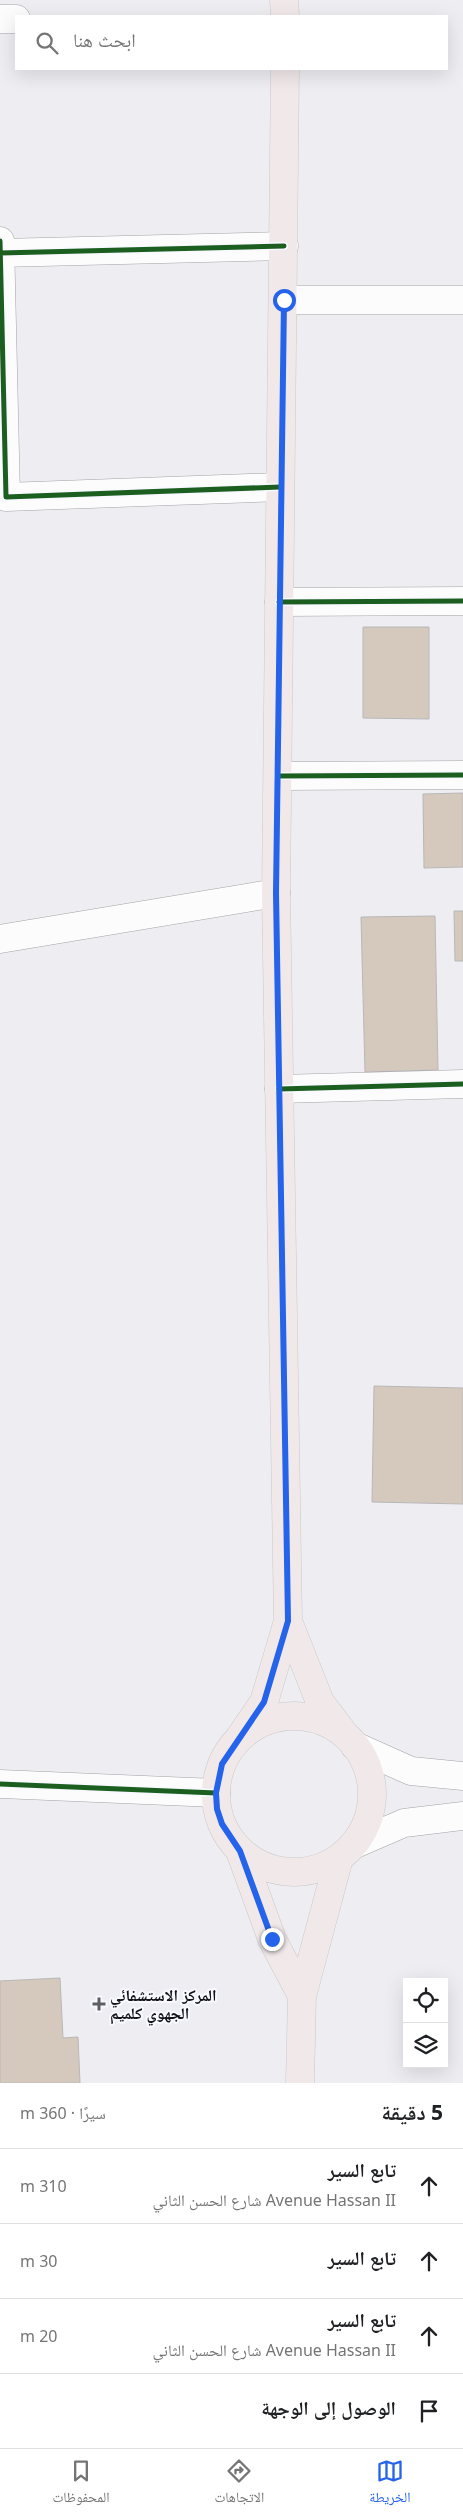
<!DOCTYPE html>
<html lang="ar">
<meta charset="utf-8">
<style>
:root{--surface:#fff;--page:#f6f6f6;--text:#202124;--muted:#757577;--line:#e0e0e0;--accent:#2563eb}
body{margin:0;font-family:"Noto Sans","Noto Naskh Arabic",sans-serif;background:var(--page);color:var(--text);direction:rtl}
.controls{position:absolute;right:15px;bottom:15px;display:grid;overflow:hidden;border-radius:0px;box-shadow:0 5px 20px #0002}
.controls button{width:45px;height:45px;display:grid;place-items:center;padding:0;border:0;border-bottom:1px solid var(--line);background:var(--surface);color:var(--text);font:25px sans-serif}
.stop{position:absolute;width:15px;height:15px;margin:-11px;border:4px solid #2563eb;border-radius:50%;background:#fff}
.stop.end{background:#2563eb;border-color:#fff;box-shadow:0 1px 5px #0008}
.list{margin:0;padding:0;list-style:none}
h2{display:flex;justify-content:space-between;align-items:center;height:65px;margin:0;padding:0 20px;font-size:21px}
h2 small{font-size:16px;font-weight:400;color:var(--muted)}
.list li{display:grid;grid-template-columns:32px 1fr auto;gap:15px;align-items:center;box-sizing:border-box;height:75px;padding:0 20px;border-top:1px solid var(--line)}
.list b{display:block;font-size:19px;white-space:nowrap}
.list p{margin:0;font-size:16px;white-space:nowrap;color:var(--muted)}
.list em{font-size:16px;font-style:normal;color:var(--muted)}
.icon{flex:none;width:28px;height:28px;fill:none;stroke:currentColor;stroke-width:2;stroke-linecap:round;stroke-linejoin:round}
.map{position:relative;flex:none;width:463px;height:2083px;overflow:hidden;direction:ltr}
.search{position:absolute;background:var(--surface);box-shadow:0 5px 20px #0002;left:15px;right:15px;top:15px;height:55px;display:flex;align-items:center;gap:12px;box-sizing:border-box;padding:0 18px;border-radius:0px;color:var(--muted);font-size:19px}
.sheet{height:365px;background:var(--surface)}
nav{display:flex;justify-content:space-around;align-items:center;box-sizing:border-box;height:70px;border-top:1px solid var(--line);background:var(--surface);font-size:14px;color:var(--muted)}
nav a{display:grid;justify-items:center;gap:2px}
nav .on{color:var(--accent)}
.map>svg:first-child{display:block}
.building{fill:#d5c9be;stroke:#b8b7b8}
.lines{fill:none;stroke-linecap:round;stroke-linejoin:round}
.minor-casing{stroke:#a3a3a7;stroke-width:29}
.major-casing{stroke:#c9c9cb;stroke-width:29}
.minor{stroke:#fcfcfd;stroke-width:28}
.major{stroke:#f1e8e9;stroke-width:28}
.cycleway-casing{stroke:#f8f9ff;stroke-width:8}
.cycleway{stroke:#1b5e20;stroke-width:5}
.route{stroke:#2563eb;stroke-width:6}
.poi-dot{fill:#5f5f62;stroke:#f8f9ff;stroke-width:2}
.labels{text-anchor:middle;stroke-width:4;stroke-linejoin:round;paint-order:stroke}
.poi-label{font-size:16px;font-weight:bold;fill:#121215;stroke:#f8f9ff;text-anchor:start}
</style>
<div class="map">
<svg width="463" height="2083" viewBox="0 0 463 2083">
<rect width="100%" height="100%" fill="#ededf2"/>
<path class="building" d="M363 627H429V719L363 718Z
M463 793V867L424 868 423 794Z
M454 911H463V961H455Z
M435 916 438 1070 365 1072 361 917Z
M374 1386 463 1388V1504L372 1502Z
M60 1978 63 2038 78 2037 80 2083H0V1981Z"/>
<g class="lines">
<defs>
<path id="minor" d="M0 19H16
M0 241 6 497 280 487
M0 253 284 246
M284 300H463
M279 602 463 601
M278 776 463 775
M0 939 276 893
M279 1089 463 1084
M355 1746 411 1771 463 1776
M0 1784 216 1793
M353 1845 404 1823 463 1816"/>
<path id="major" d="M284 0 285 16
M288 1621 320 1702 342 1731
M216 1794a78 78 0 1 1 156 0a78 78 0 1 1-156 0Z
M240 1737 264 1702 288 1621 276 893 285 69
M240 1851 272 1939 302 1996
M300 2083 302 1996 339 1858"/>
</defs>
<use href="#minor" class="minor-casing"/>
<use href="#major" class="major-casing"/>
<use href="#minor" class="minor"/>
<use href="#major" class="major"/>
<defs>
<path id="cycleway" d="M0 241 6 497 280 487
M0 253 284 246
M279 602 463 601
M278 776 463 775
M279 1089 463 1084
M0 1784 216 1793"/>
</defs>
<use href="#cycleway" class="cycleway-casing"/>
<use href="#cycleway" class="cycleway"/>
</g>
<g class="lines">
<path class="route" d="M272 1939 240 1851 222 1824 217 1809 216 1793 222 1764 264 1702 288 1621 276 893 284 300"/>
</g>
<path class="poi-dot" d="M96.5 1996.5h5v5h5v5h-5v5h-5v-5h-5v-5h5z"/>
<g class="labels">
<g class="poi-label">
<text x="110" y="2001">المركز الاستشفائي<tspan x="110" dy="18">الجهوي كلميم</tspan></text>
</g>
</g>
</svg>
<div class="controls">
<button><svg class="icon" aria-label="locate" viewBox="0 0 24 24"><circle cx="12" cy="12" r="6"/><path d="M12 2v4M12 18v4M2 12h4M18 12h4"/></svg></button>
<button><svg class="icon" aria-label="layers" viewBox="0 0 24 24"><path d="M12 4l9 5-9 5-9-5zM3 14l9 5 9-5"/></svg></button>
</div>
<div class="stop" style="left:284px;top:300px"></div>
<div class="stop end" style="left:272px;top:1939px"></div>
<div class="search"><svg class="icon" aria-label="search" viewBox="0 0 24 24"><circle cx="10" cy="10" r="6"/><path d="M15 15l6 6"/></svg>ابحث هنا</div>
</div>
<section class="sheet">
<h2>5 دقيقة<small>سيرًا · 360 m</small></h2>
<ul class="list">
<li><svg class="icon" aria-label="ahead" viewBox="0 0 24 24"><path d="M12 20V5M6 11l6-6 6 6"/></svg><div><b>تابع السير</b><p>Avenue Hassan II شارع الحسن الثاني</p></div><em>310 m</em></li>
<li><svg class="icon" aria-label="ahead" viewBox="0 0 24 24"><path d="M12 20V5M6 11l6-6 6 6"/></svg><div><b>تابع السير</b></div><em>30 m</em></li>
<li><svg class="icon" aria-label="ahead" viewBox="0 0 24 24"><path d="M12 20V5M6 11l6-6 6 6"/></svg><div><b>تابع السير</b><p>Avenue Hassan II شارع الحسن الثاني</p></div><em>20 m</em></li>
<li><svg class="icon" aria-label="arrive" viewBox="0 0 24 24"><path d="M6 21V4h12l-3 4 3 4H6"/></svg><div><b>الوصول إلى الوجهة</b></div></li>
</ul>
</section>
<nav>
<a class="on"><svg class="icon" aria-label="map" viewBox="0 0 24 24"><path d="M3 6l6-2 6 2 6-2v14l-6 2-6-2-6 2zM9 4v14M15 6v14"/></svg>الخريطة</a>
<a><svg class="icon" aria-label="directions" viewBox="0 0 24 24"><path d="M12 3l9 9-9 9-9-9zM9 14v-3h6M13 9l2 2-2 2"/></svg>الاتجاهات</a>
<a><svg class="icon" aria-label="saved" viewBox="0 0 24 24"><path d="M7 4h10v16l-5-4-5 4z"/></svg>المحفوظات</a>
</nav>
